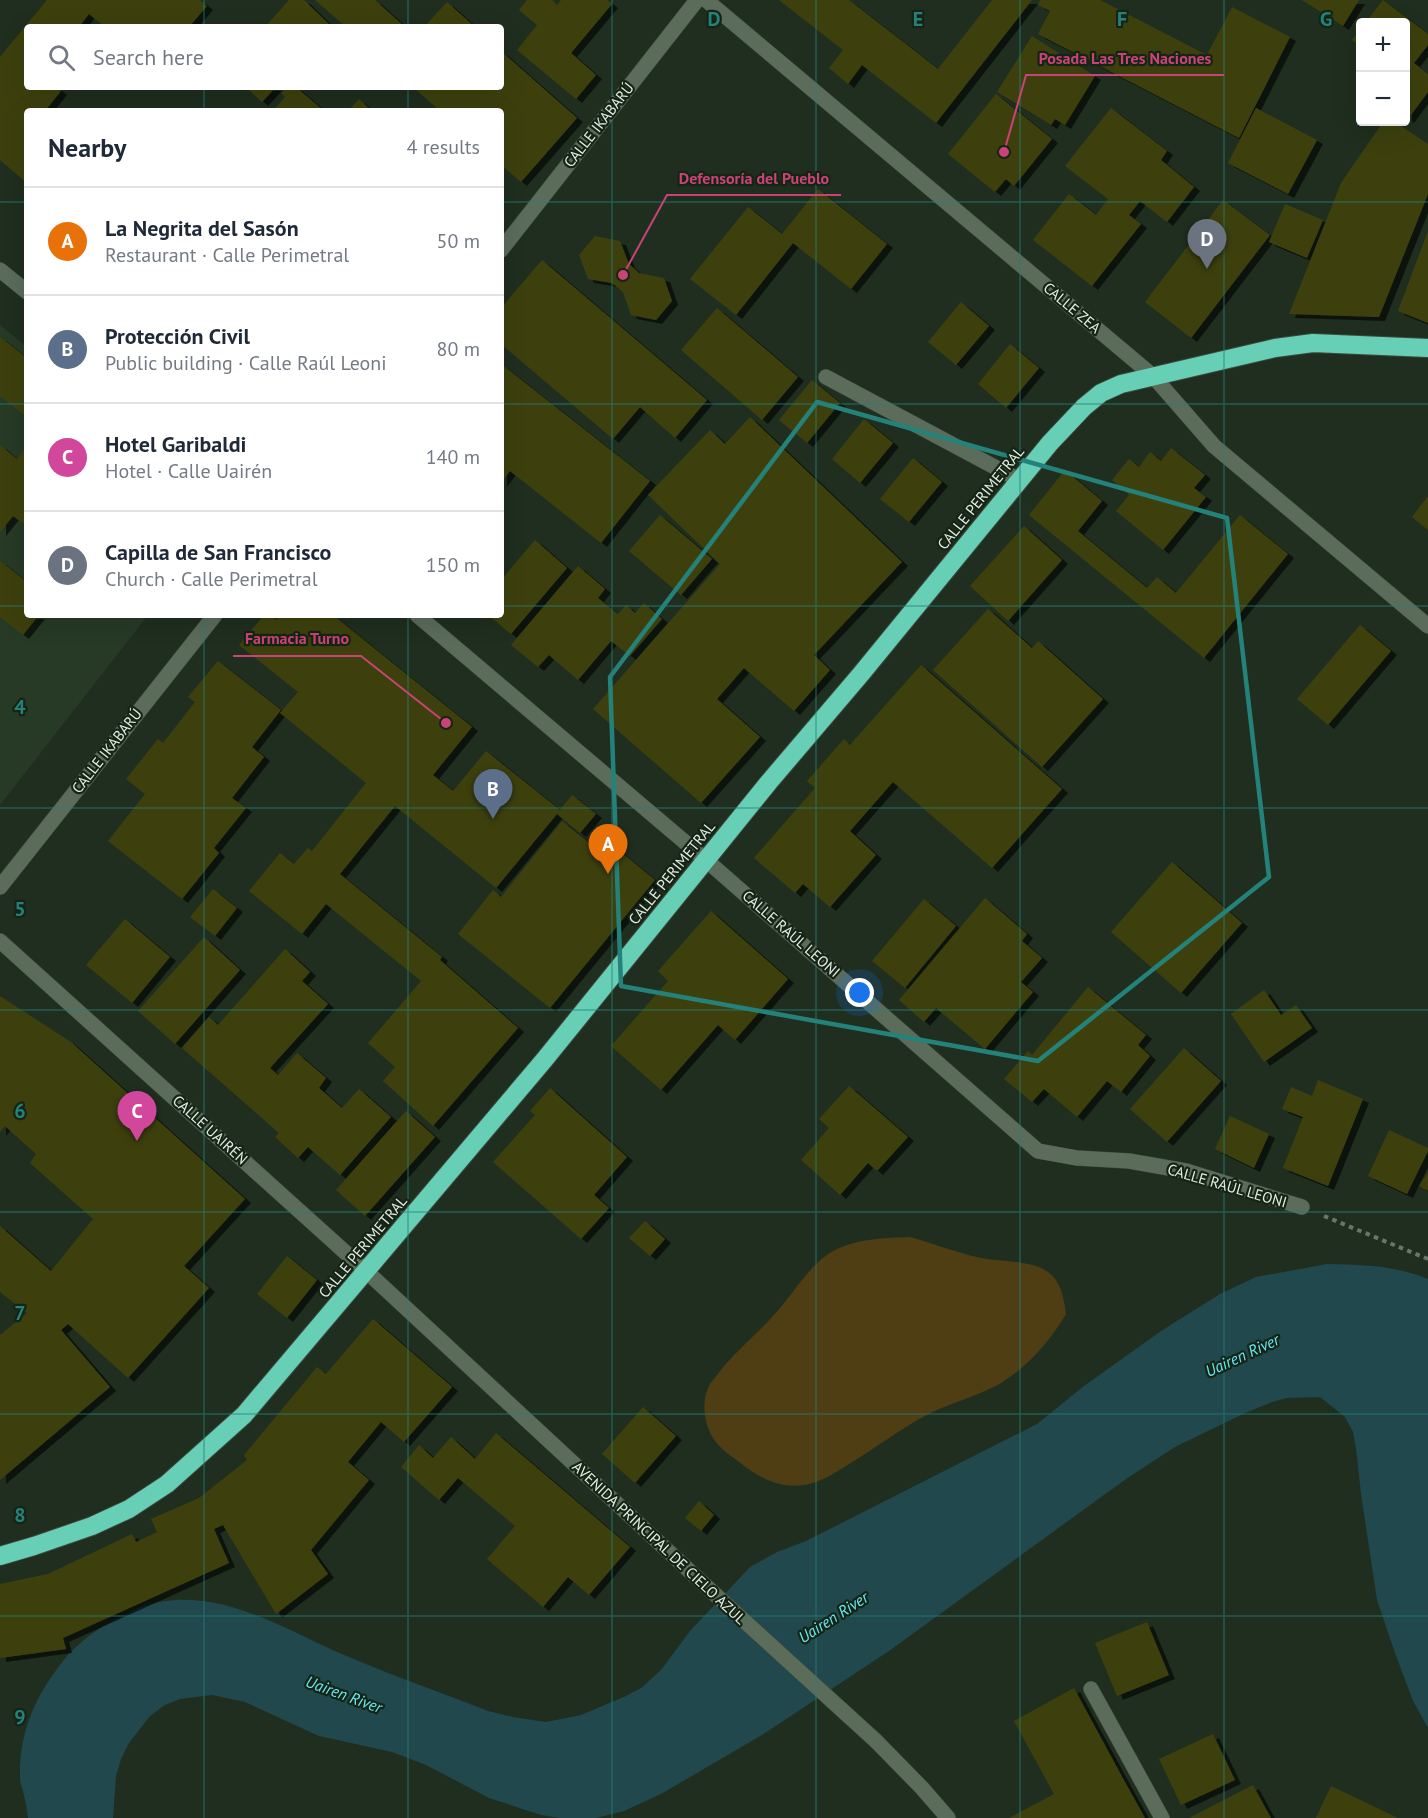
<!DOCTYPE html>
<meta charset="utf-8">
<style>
:root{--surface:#fff;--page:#f6f6f7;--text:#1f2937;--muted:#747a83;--line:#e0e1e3;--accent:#835674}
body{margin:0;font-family:"PT Sans",sans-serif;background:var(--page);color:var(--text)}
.controls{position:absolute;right:18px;top:18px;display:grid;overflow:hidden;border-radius:6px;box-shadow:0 6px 24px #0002}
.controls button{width:54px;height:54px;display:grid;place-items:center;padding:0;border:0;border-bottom:2px solid var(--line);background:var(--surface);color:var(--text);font:30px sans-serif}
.you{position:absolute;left:860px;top:993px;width:21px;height:21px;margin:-15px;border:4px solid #fff;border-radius:50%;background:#1a73e8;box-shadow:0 0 0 9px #1a73e833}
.badge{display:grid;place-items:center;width:39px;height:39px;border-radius:50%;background:var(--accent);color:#fff;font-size:20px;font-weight:700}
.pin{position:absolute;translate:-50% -50px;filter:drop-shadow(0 2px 3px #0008)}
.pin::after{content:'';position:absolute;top:32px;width:21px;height:18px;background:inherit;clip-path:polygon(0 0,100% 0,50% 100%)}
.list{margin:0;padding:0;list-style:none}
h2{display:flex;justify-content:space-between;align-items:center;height:78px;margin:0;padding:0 24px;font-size:26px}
h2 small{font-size:20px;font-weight:400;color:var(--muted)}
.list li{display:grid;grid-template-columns:39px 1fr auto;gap:18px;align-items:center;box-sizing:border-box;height:108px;padding:0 24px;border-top:2px solid var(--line)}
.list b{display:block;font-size:22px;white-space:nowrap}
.list p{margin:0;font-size:20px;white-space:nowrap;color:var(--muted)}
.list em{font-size:20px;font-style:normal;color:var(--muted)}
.icon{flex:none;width:33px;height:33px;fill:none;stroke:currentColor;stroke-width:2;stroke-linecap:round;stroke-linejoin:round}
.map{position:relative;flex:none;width:1428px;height:1818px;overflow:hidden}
.search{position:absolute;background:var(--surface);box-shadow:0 6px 24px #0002;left:24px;top:24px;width:480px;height:66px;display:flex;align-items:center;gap:15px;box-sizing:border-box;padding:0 21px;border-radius:6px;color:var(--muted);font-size:22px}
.panel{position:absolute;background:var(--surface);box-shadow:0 6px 24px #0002;left:24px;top:108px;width:480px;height:510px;border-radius:6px}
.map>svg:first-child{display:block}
.built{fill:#263a26}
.green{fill:#4f3d14}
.water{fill:#20484d}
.building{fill:#3d4110;filter:url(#shadow)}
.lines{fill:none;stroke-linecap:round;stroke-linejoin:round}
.lane-casing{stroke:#3d4a3c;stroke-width:16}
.street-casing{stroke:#3d4a3c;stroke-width:16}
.highway-casing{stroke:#3d4a3c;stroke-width:20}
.path{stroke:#697669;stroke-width:4;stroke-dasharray:4.5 4.5;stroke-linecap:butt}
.lane{stroke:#5b6c5b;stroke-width:15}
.street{stroke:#5b6c5b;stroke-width:15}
.highway{stroke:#66cfb5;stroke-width:18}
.marked{fill:none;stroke:#24827a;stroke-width:4.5;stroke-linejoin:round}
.grid{fill:none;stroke:#24827a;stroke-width:1.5;stroke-opacity:0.55}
.labels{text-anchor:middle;stroke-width:4.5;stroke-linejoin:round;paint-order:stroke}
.street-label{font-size:15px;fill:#e3ede2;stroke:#152415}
.water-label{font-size:16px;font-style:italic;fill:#64e9f7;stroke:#152415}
.grid-label{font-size:20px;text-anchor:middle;font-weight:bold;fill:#24827a;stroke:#152415;stroke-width:4.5;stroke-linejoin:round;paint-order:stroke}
.leader{fill:none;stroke:#c94376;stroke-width:2}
.callout-dot{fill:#c94376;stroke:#152415;stroke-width:2}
.callout-label{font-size:16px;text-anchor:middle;font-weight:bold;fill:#c94376;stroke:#152415;stroke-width:4.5;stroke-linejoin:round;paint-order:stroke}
</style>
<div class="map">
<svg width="1428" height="1818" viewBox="0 0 1428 1818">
<defs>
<filter id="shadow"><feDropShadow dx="6" dy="4" stdDeviation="0" flood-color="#0009"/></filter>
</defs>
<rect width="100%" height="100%" fill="#1f2e1f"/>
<path class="built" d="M0 325 27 347V615H148L0 805Z"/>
<path class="green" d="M910 1237C933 1243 954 1252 977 1257 997 1262 1028 1260 1045 1270 1061 1279 1064 1298 1066 1314 1047 1346 1020 1376 985 1391 965 1400 943 1406 923 1417 899 1430 877 1447 854 1461 839 1470 823 1482 805 1485 780 1489 759 1478 739 1462 731 1456 718 1447 713 1438 704 1424 701 1401 709 1386 711 1381 717 1376 720 1371 736 1351 756 1335 773 1316 794 1294 810 1261 839 1248 862 1238 886 1238 910 1237Z"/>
<path class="water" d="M1327 1264C1363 1265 1394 1265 1428 1279V1728L1413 1701 1395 1653 1377 1600 1361 1494 1356 1448 1353 1432 1345 1417 1320 1397 1287 1398 1272 1402 1243 1414 1175 1447 1126 1479 889 1651 762 1735 661 1794 624 1811 596 1818H560L541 1815 489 1798 426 1765 392 1752 319 1736 245 1702 212 1695 180 1699 165 1705 150 1716 129 1743 121 1759 116 1776 113 1818H28C27 1811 26 1803 24 1796 23 1790 20 1784 20 1778 19 1731 35 1697 63 1661 78 1642 98 1628 120 1617 127 1614 134 1610 141 1607 209 1583 275 1624 335 1651 385 1673 437 1691 488 1711L513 1717 546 1722 581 1715 626 1696 641 1688 661 1670 690 1631 750 1567 777 1552 806 1541 1037 1424 1084 1386 1161 1331 1220 1294 1256 1277Z"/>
<path class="building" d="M47 0H200L207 6 189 27H105L89 14 79 27H27V87H56L61 91 45 111H27V183L0 160V57Z
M289 0H304L332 27H265Z
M315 0H375L405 27H346Z
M527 0H552L557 5 561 0H607L612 4 571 53 596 75 576 99 517 50 537 25 519 10Z
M779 0H849L938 69 992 0H1032L936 123 862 65 848 84 829 68 843 50Z
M1040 0H1100L1207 55 1232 7 1290 37 1239 138 1038 34 1050 11 1038 5Z
M1302 0H1359L1343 26Z
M1383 0 1428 34V45L1414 63 1428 74V92L1408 119 1406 117V22H1366Z
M447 2 475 27H424Z
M1360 29V46L1352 40Z
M1032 36 1095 76 1065 125 1055 119 1051 125 997 92Z
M501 51 577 118 521 182 501 165V111H440L413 87H501Z
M246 87H276L262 102Z
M286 87H296L324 111H273L285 97 281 93Z
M996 94 1052 139 1014 186 1006 179 995 192 948 154Z
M359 99 372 111H348Z
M1111 108 1167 151 1161 160 1194 187 1167 222 1140 201 1129 215 1141 224 1092 286 1033 240 1069 194 1096 215 1108 199 1065 166Z
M1256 108 1317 140 1288 194 1228 163Z
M1383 122H1395L1428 144V194L1379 317 1289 314 1341 183Z
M818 189 887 244 851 289 793 243 736 315 690 279 748 207 782 234Z
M1223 200 1270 235 1191 338 1145 302Z
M1285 204 1323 220 1307 258 1269 242Z
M1428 231V323L1398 311Z
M595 236 620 241 629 264 639 273 664 278 672 301 656 320 631 315 623 292 612 283 588 279 579 255Z
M542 260 707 400 675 438 640 407 613 439 501 344V308Z
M961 302 989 326 956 365 928 342Z
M717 308 798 377 762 420 681 350Z
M0 337 27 358V417L0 396Z
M1010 344 1039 368 1006 408 978 384Z
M501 364 650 481 601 543 510 471 501 483Z
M812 380 840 403 807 443 779 420Z
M750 417 902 562 814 655 830 670 794 711 744 668 717 699 760 737 701 803 593 709 720 564 648 495 710 430 725 444Z
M864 419 893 443 860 483 832 459Z
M0 445 17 459 27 446V526L13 516 0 532Z
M1171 448 1205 475 1194 488 1206 497 1163 550 1116 511 1129 495 1112 480 1129 459 1139 467 1150 452 1161 461Z
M913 458 942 482 909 522 880 499Z
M1065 470 1102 501 1078 531 1147 588 1157 577 1176 593 1240 515 1288 554 1204 658 1029 515Z
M1428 496V530L1412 517Z
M660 515 712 559 681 595 629 551Z
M1024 526 1062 560 1008 621 970 586Z
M535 540 567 568 511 634 488 615H501V580Z
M0 561 27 582V615H39L23 635 0 617Z
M578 566 605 589 598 598 618 614 626 605 635 613 644 603 662 619 630 656 611 641 578 680 549 655 538 667 511 645Z
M988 609 1032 648 1038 641 1103 699 1042 767 933 670Z
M264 615H270L276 620 280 615H333L472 727 433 775 453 791 486 751 560 810 572 795 596 814 580 833 557 814 496 888 395 806 340 874 442 957 440 960 518 1028 433 1126 383 1081 395 1067 368 1043 421 981 326 904 302 934 249 891 280 853 294 864 308 848 312 851 366 783 280 713 298 692 239 645Z
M1360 625 1391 651 1328 725 1297 699Z
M218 661 281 710 252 747 264 757 232 798 246 808 214 848 219 853 182 899 108 841 145 794 126 779 158 739 163 743 195 702 188 697Z
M921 665 1062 789 992 868 893 782 850 831 876 855 830 907 803 884 795 893 754 858 815 788 807 781 844 739 850 745Z
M562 821 608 858 616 848 655 880 550 1008 458 934 493 890 501 897Z
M1172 862 1242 923 1181 993 1111 932Z
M213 889 237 908 215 936 190 917Z
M985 898 1027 934 1022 941 1042 958 1021 982 1033 992 985 1049 936 1008 924 1022 899 1000Z
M924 899 956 926 905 988 872 961Z
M711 911 788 979 735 1040 718 1025 661 1090 611 1046 668 981 658 971Z
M125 919 170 957 132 1003 86 965Z
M204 937 240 970 175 1044 138 1011Z
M285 949 310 972 302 981 328 1004 270 1068 278 1075 297 1053 326 1078 319 1088 342 1108 359 1089 391 1117 340 1175 308 1147 298 1158 275 1137 279 1133 182 1048 209 1017 218 1025Z
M1088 987 1146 1035 1138 1045 1150 1056 1121 1092 1107 1081 1077 1117 1044 1089 1032 1102 1004 1079 1028 1051 1032 1055Z
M1264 990 1281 1015 1296 1005 1312 1028 1264 1062 1231 1014Z
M0 996 71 1042 245 1199 184 1266 209 1288 128 1378 68 1324 61 1330 110 1387 0 1480V1335L27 1313 0 1292V1226L51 1271 93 1219 30 1163 36 1154 5 1126 0 1132Z
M1184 1048 1221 1081 1167 1142 1130 1109Z
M1318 1080 1363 1099 1328 1186 1283 1168 1303 1117 1282 1109 1291 1087 1312 1096Z
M849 1086 908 1137 877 1171 868 1163 840 1195 801 1160 829 1128 819 1119Z
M550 1088 627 1157 594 1195 609 1208 581 1239 493 1162 535 1115 530 1111Z
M406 1111 435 1137 365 1216 336 1190Z
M1230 1116 1269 1134 1254 1168 1215 1149Z
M1389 1130 1428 1148V1151L1407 1194 1368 1176Z
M1428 1172V1191L1419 1186Z
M645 1221 665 1239 650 1256 629 1238Z
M287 1256 317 1280 287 1318 257 1294Z
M373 1319 452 1387 404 1442 381 1422 348 1462 369 1480 311 1550 328 1574 276 1614 223 1525 214 1529 229 1563 63 1638 66 1649 0 1658V1584L48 1574 132 1534 136 1542 157 1532 151 1519 199 1498 247 1460 244 1455 317 1367 326 1374Z
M643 1407 676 1436 635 1483 602 1454Z
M496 1433 630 1547 589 1595 568 1577 543 1607 487 1559 515 1526 458 1478 439 1500 401 1467 419 1445 433 1458 451 1437 475 1459Z
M699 1501 714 1515 701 1531 685 1518Z
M1147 1622 1169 1675 1117 1696 1095 1643Z
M1074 1688 1120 1773 1145 1818H1009L1054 1794 1014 1721Z
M1213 1734 1235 1780 1181 1805 1159 1759Z
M1253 1785 1271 1818H1189Z
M1331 1786 1398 1818H1316Z"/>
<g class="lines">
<defs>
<path id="lane" d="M826 377 1019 480"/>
<path id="street" d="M706 0 1153 376 1214 446 1428 626
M501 250 697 0
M0 270 27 292
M417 615 706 860 1038 1151 1077 1158 1129 1161 1186 1171 1302 1207
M0 887 215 615
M0 941 366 1271 696 1577 876 1741 922 1788 948 1818
M1091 1689 1162 1818"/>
<path id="highway" d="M0 1556 34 1546 92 1526 129 1509 167 1484 244 1415 545 1059 769 782 861 674 1050 443 1084 407 1101 393 1121 384 1275 348 1313 343 1428 348"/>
</defs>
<use href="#lane" class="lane-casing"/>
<use href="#street" class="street-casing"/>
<use href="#highway" class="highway-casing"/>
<path class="path" d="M1324 1216 1428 1259"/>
<use href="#lane" class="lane"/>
<use href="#street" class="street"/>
<use href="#highway" class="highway"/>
</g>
<path class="marked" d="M817 402 1227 518 1269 877 1038 1061 621 986 610 677Z"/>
<path class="grid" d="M204 0V27M408 0V27M612 0V1818M816 0V1818M1020 0V1818M1224 0V1818M204 87V111M408 87V111M0 202H27M501 202H1428M0 404H27M501 404H1428M0 606H27M501 606H1428M204 615V1818M408 615V1818M0 808H1428M0 1010H1428M0 1212H1428M0 1414H1428M0 1616H1428"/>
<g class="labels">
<g class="street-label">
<text transform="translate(599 125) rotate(-52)" y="5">CALLE IKABARÚ</text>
<text transform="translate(1072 308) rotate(40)" y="5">CALLE ZEA</text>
<text transform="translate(981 498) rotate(-51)" y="5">CALLE PERIMETRAL</text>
<text transform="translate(107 751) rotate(-52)" y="5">CALLE IKABARÚ</text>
<text transform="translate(672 873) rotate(-51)" y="5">CALLE PERIMETRAL</text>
<text transform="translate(791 934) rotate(41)" y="5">CALLE RAÚL LEONI</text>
<text transform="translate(210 1130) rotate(42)" y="5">CALLE UAIRÉN</text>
<text transform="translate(1227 1186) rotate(16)" y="5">CALLE RAÚL LEONI</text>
<text transform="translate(363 1247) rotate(-50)" y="5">CALLE PERIMETRAL</text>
<text transform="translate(659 1543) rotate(43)" y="5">AVENIDA PRINCIPAL DE CIELO AZUL</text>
</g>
<g class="water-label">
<text transform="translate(1242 1355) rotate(-25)" y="6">Uairen River</text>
<text transform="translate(833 1617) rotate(-33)" y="6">Uairen River</text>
<text transform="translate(344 1694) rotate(20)" y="6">Uairen River</text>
</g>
</g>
<g class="grid-label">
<text x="714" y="26">D</text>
<text x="918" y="26">E</text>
<text x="1122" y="26">F</text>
<text x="1326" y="26">G</text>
<text x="20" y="714">4</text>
<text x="20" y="916">5</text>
<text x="20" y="1118">6</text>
<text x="20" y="1320">7</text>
<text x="20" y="1522">8</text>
<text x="20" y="1724">9</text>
</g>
<path class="leader" d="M1004 152L1026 75H1224M623 275L667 195H841M446 723L361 656H233"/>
<g class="callout-dot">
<circle cx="1004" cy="152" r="6"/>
<circle cx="623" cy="275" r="6"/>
<circle cx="446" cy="723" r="6"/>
</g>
<g class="callout-label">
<text x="1125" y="64">Posada Las Tres Naciones</text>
<text x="754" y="184">Defensoría del Pueblo</text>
<text x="297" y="644">Farmacia Turno</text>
</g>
</svg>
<div class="controls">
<button>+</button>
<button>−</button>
</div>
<div class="you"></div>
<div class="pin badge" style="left:608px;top:874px;background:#e8710a">A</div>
<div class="pin badge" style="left:493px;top:819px;background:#5c6f8a">B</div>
<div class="pin badge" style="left:137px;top:1141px;background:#d1479c">C</div>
<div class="pin badge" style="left:1207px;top:269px;background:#6b7280">D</div>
<div class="search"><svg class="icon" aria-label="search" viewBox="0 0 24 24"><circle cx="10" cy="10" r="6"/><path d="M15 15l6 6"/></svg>Search here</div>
<section class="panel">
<h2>Nearby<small>4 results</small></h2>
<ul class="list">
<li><span class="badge" style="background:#e8710a">A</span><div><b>La Negrita del Sasón</b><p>Restaurant · Calle Perimetral</p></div><em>50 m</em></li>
<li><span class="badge" style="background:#5c6f8a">B</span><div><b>Protección Civil</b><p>Public building · Calle Raúl Leoni</p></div><em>80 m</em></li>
<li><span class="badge" style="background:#d1479c">C</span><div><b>Hotel Garibaldi</b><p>Hotel · Calle Uairén</p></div><em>140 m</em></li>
<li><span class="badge" style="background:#6b7280">D</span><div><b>Capilla de San Francisco</b><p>Church · Calle Perimetral</p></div><em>150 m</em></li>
</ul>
</section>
</div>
